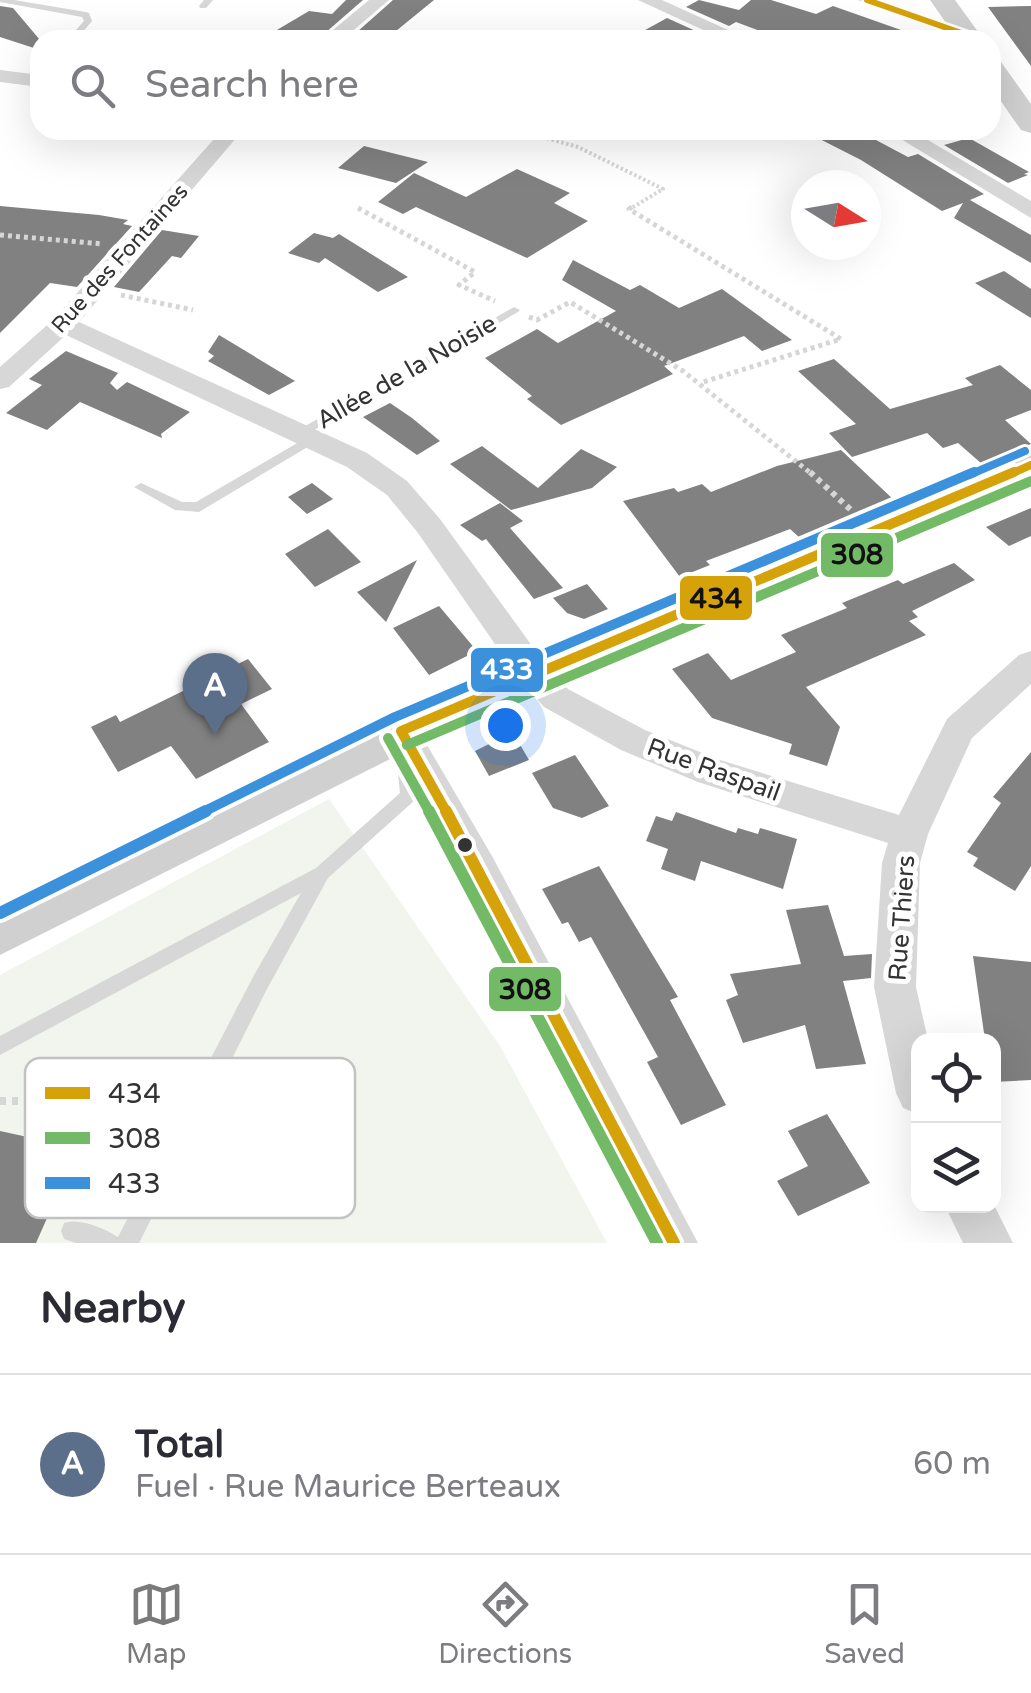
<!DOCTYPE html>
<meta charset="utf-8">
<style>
:root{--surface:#fff;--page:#f7f7f7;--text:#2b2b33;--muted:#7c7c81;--line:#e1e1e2;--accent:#7a7a7a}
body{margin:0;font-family:"Varela Round",sans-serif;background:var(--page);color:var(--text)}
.controls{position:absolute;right:30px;bottom:30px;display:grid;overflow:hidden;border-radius:20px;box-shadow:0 10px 40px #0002}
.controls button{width:90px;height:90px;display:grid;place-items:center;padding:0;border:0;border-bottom:2px solid var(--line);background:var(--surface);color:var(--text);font:50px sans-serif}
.compass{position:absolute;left:791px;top:170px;width:90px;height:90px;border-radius:50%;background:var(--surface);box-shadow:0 10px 40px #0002;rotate:101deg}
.you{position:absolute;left:505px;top:725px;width:35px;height:35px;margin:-25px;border:8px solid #fff;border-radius:50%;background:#1a73e8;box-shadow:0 0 0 15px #1a73e833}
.badge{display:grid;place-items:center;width:65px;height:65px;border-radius:50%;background:var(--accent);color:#fff;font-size:32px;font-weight:700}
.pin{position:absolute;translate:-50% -82px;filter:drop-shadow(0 2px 5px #0008)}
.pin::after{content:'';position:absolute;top:52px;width:35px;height:30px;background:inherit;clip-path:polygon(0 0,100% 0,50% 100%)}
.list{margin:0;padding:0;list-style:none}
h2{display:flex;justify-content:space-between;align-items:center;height:130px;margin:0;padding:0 40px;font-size:42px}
h2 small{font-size:32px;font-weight:400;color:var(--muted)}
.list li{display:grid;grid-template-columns:65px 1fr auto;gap:30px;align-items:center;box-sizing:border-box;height:180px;padding:0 40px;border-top:2px solid var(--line)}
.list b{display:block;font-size:38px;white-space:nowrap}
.list p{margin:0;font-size:32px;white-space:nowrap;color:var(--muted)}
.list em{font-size:32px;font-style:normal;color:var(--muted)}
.icon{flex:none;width:55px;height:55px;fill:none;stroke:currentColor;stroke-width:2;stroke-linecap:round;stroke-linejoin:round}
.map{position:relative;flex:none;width:1031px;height:1243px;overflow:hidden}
.search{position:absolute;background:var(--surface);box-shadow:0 10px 40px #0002;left:30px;right:30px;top:30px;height:110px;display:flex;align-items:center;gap:25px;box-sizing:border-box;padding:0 35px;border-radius:30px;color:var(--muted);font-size:38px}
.sheet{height:310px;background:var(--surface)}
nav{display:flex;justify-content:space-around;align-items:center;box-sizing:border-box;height:140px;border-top:2px solid var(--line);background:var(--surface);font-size:28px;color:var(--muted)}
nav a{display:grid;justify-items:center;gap:5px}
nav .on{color:var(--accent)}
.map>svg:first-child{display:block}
.green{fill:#f1f5ed}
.building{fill:#818181}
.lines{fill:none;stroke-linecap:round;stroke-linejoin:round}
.path-far3{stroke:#d6d6d6;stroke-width:4;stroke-dasharray:2.5 2.5;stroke-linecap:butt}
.path-far2{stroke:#d6d6d6;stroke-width:5;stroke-dasharray:4 4;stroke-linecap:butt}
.path-far1{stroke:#d6d6d6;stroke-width:6;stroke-dasharray:5 5;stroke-linecap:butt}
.path{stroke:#d6d6d6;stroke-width:8;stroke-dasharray:6 6;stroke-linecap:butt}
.lane{fill:#d7d7d7;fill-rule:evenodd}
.street{fill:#d7d7d7;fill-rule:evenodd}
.secondary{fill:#d0d0d0;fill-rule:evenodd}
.bus-1-far3-casing{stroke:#fff;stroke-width:11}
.bus-1-far2-casing{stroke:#fff;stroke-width:14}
.bus-1-far1-casing{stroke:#fff;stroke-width:18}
.bus-1-casing{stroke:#fff;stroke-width:20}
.bus-2-far1-casing{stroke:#fff;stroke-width:18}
.bus-2-casing{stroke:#fff;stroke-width:20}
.bus-3-far2-casing{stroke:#fff;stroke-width:14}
.bus-3-far1-casing{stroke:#fff;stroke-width:18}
.bus-3-casing{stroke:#fff;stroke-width:20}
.bus-1-far3{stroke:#d6a20a;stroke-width:6}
.bus-1-far2{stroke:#d6a20a;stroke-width:8}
.bus-1-far1{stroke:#d6a20a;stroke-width:10}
.bus-1{stroke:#d6a20a;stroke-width:12}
.bus-2-far1{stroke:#72ba66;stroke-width:10}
.bus-2{stroke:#72ba66;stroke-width:12}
.bus-3-far2{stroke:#3c91dc;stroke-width:8}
.bus-3-far1{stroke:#3c91dc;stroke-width:10}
.bus-3{stroke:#3c91dc;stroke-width:12}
.bus-dot{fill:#333;stroke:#fff;stroke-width:4}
.labels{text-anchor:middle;stroke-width:10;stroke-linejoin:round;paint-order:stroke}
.far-street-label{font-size:22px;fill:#333;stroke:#fff}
.street-label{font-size:25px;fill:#333;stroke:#fff}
.key{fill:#fff;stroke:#c2c2c2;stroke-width:2.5}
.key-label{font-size:28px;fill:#333}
.line-badge{stroke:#fff;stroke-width:4}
.badge-label{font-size:28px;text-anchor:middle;font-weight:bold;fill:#fff}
.pale-badge-label{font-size:28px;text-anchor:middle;font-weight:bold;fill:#111}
</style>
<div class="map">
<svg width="1031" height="1243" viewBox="0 0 1031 1243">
<rect width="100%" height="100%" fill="#fff"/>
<path class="green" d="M329 799 500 1046 607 1243H0V975Z"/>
<path class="building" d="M346 0H363L317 40H260L309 11 332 14Z
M393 0H434L385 40H348Z
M699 0 739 10 751 0H771L816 14 833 6 918 36 917 40H784L736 22 729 26 686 7Z
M0 6 13 8 40 40V50L0 37Z
M1031 6V66L988 7Z
M667 18 709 37 627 40Z
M802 130H857L908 157 918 154 984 194 970 200 1031 235V263L954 218 963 203 942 211 861 160Z
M969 138 1029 172 1024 174 1028 175 1008 183 944 145Z
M364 146 428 162 396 183 338 168Z
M517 169 570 193 554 203 588 221 527 258 416 207 403 214 378 202 414 173 466 197Z
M0 206 99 215 128 220 123 224 132 226 77 287 50 283 0 333Z
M162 230 199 236 181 258 172 256 139 292 114 287Z
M314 233 333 238 339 234 408 277 378 292 325 258 319 263 288 253Z
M573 260 630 290 640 285 679 308 722 289 792 340 762 351 744 336 664 366 673 374 561 425 527 399 532 396 485 358 537 329 558 343 616 311 562 280Z
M1004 271 1031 289V318L975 283Z
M219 335 234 344 295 381 269 395 208 361 214 356 208 352Z
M66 351 118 373 110 383 117 390 127 382 190 412 161 434 162 438 80 402 47 430 6 413 42 385 29 379Z
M834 359 890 409 973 385 965 378 1000 365 1031 390V410L1005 420 1031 444 982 464 958 443 943 448 927 433 852 457 829 433 856 424 798 371Z
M390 403 412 418 440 441 417 455 363 417Z
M482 446 538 488 581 449 617 467 592 488 511 510 450 464Z
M841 450 895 501 800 538 790 529 706 561 710 565 680 577 623 501 674 488 678 492 702 484 711 492 777 466Z
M312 483 333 499 307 514 288 497Z
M500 503 523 521 510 528 563 588 534 599 486 539 482 541 460 525Z
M1031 508V536L1009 546 986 527Z
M328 529 361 562 315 587 285 554Z
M417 560 386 622 357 592Z
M954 563 975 580 912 611 918 617 909 621 926 635 806 687 840 727 827 766 789 754 792 744 712 718 672 669 708 653 731 680 796 652 781 635 847 608 842 603 898 580 903 584Z
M587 584 608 609 584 619 567 613 553 598Z
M439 606 477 651 429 675 393 628Z
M248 659 272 689 241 704 269 742 196 779 171 746 118 772 91 727 116 715 120 722Z
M505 736H515L529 760 489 776 475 751Z
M1031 752V866L1015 891 973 866 978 858 967 852 1001 803 993 797Z
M575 755 609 806 582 818 553 808 532 773Z
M676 812 736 833 738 828 758 834 760 828 797 839 783 889 701 861 695 881 661 869 668 849 646 841 656 816 672 821Z
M599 866 678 997 670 1000 726 1105 681 1125 647 1062 658 1057 591 937 579 942 568 922 562 924 542 889Z
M828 905 844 956 872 954 871 978 843 981 866 1064 816 1069 805 1025 743 1043 726 1000 738 995 730 974 801 964 786 910Z
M973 956 1031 962V1080L994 1082V1040H985Z
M827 1114 870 1183 798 1216 777 1181 808 1166 788 1131Z
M0 1131 78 1148 36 1243H0Z"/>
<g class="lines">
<path class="path-far3" d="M430 130 477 137 491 130
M518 130 578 147 663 189 630 209
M257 133 352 130"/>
<path class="path-far2" d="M632 207 629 209 841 339 703 382
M358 208 475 272 459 285 495 301
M0 235 103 244
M121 295 193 310
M529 317 537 320 570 302 683 371 813 475"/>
<path class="path-far1" d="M810 472 851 510"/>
<path class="path" d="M0 1101H97L118 1112 111 1148 80 1211"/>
<path class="lane" d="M0 0H14L86 12 89 13 92 21 76 40H67L84 21 82 17 0 2Z
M204 0H213L206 8H200L199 6Z
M514 307 520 310 518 312 304 436H294L293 433Z
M311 435 316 436 318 439 316 442 199 512 175 510 134 487 141 483 182 502H196Z
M404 748 410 750 412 755 417 795 415 800 328 878 267 989 139 1243H76L64 1239 61 1231 64 1223C79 1217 106 1229 118 1237L253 977 301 893 0 1055V1036L316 868 400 793 396 755 398 750Z"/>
<path class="street" d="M369 0H389L342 40H321Z
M638 0H662L750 40H725Z
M858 0H884L976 35 969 40 960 39Z
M0 70 40 75V87L0 82Z
M222 130H243L79 322 367 453 407 481 440 519 546 665 568 689 645 730 720 760 899 815 947 719 1019 655 1031 651V684L972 738 928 834 920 863 916 987 928 1040H918V1114L903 1108 896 1093 874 987 882 863 888 843 698 782 621 750 544 707 522 683 418 533 387 495 347 467 66 335 9 387 0 389V367L54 319Z
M886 130H911L1031 201V218Z
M401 717 413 721 492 856 698 1243H649L464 880 383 731 389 721Z
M994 1205 1013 1243H963L945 1206Z"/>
<path class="secondary" d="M930 0H955L984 40H958Z
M991 60 1001 62 1031 104V133L1021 130 991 87Z
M1031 452V480L418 745 0 955V903L384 717Z"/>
<defs>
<path id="bus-1-far3" d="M867 0 967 35"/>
<path id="bus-1-far2" d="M1008 475 1031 465"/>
<path id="bus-1-far1" d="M401 731 1014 472
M401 731 447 813"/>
<path id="bus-1" d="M446 811 674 1243"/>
<path id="bus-2-far1" d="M388 738 430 813
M407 745 1031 481"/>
<path id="bus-2" d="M429 811 657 1243"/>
<path id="bus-3-far2" d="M969 475 1025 451"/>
<path id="bus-3-far1" d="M201 813 395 717 974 472"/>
<path id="bus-3" d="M0 913 206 811"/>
</defs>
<use href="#bus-1-far3" class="bus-1-far3-casing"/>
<use href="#bus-1-far2" class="bus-1-far2-casing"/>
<use href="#bus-1-far1" class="bus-1-far1-casing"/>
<use href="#bus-1" class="bus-1-casing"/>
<use href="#bus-2-far1" class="bus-2-far1-casing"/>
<use href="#bus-2" class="bus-2-casing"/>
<use href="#bus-3-far2" class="bus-3-far2-casing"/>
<use href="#bus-3-far1" class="bus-3-far1-casing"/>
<use href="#bus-3" class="bus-3-casing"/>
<use href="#bus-1-far3" class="bus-1-far3"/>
<use href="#bus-1-far2" class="bus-1-far2"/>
<use href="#bus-1-far1" class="bus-1-far1"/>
<use href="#bus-1" class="bus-1"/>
<use href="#bus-2-far1" class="bus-2-far1"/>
<use href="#bus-2" class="bus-2"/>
<use href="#bus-3-far2" class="bus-3-far2"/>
<use href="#bus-3-far1" class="bus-3-far1"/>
<use href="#bus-3" class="bus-3"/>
</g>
<circle class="bus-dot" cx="465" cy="845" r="9"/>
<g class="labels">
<g class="far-street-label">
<text transform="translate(119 258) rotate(-48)" y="8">Rue des Fontaines</text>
</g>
<g class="street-label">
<text transform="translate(406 371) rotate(-30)" y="9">Allée de la Noisie</text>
<text transform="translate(714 769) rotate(20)" y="9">Rue Raspail</text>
<text transform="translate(901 918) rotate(-86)" y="9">Rue Thiers</text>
</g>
</g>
<rect x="25" y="1058" width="330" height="160" rx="15" class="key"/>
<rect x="45" y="1087" width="45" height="12" fill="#d6a20a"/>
<rect x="45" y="1132" width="45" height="12" fill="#72ba66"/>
<rect x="45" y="1177" width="45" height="12" fill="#3c91dc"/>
<g class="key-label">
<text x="108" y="1103">434</text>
<text x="108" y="1148">308</text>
<text x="108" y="1193">433</text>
</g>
<g class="line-badge">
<rect x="819" y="531" width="76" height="48" rx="10" fill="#72ba66"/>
<rect x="678" y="574" width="76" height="48" rx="10" fill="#d6a20a"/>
<rect x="469" y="646" width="76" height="48" rx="10" fill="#3c91dc"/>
<rect x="487" y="965" width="76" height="48" rx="10" fill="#72ba66"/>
</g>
<g class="badge-label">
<text x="507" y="679">433</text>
</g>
<g class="pale-badge-label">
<text x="857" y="564">308</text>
<text x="716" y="608">434</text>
<text x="525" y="999">308</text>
</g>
</svg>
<div class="controls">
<button><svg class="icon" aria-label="locate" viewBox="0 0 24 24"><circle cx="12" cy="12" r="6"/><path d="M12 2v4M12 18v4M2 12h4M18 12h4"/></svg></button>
<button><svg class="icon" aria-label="layers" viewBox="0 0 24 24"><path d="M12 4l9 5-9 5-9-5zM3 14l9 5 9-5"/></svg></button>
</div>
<svg class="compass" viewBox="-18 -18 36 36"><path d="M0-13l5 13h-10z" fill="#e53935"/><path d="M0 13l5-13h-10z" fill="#7c7c81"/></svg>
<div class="you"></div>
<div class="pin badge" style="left:215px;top:735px;background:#5c6f8a">A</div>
<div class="search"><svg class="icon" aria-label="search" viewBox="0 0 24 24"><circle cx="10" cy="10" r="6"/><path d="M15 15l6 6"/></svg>Search here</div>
</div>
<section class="sheet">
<h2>Nearby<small></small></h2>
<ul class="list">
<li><span class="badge" style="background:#5c6f8a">A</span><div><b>Total</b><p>Fuel · Rue Maurice Berteaux</p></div><em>60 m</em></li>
</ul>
</section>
<nav>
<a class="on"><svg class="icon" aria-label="map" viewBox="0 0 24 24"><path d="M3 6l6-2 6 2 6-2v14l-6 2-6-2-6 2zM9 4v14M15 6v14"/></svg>Map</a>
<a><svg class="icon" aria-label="directions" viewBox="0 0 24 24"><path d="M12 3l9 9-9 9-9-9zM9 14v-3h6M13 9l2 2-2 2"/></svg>Directions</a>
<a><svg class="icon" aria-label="saved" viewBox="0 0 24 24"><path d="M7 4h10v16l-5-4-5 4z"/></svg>Saved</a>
</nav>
